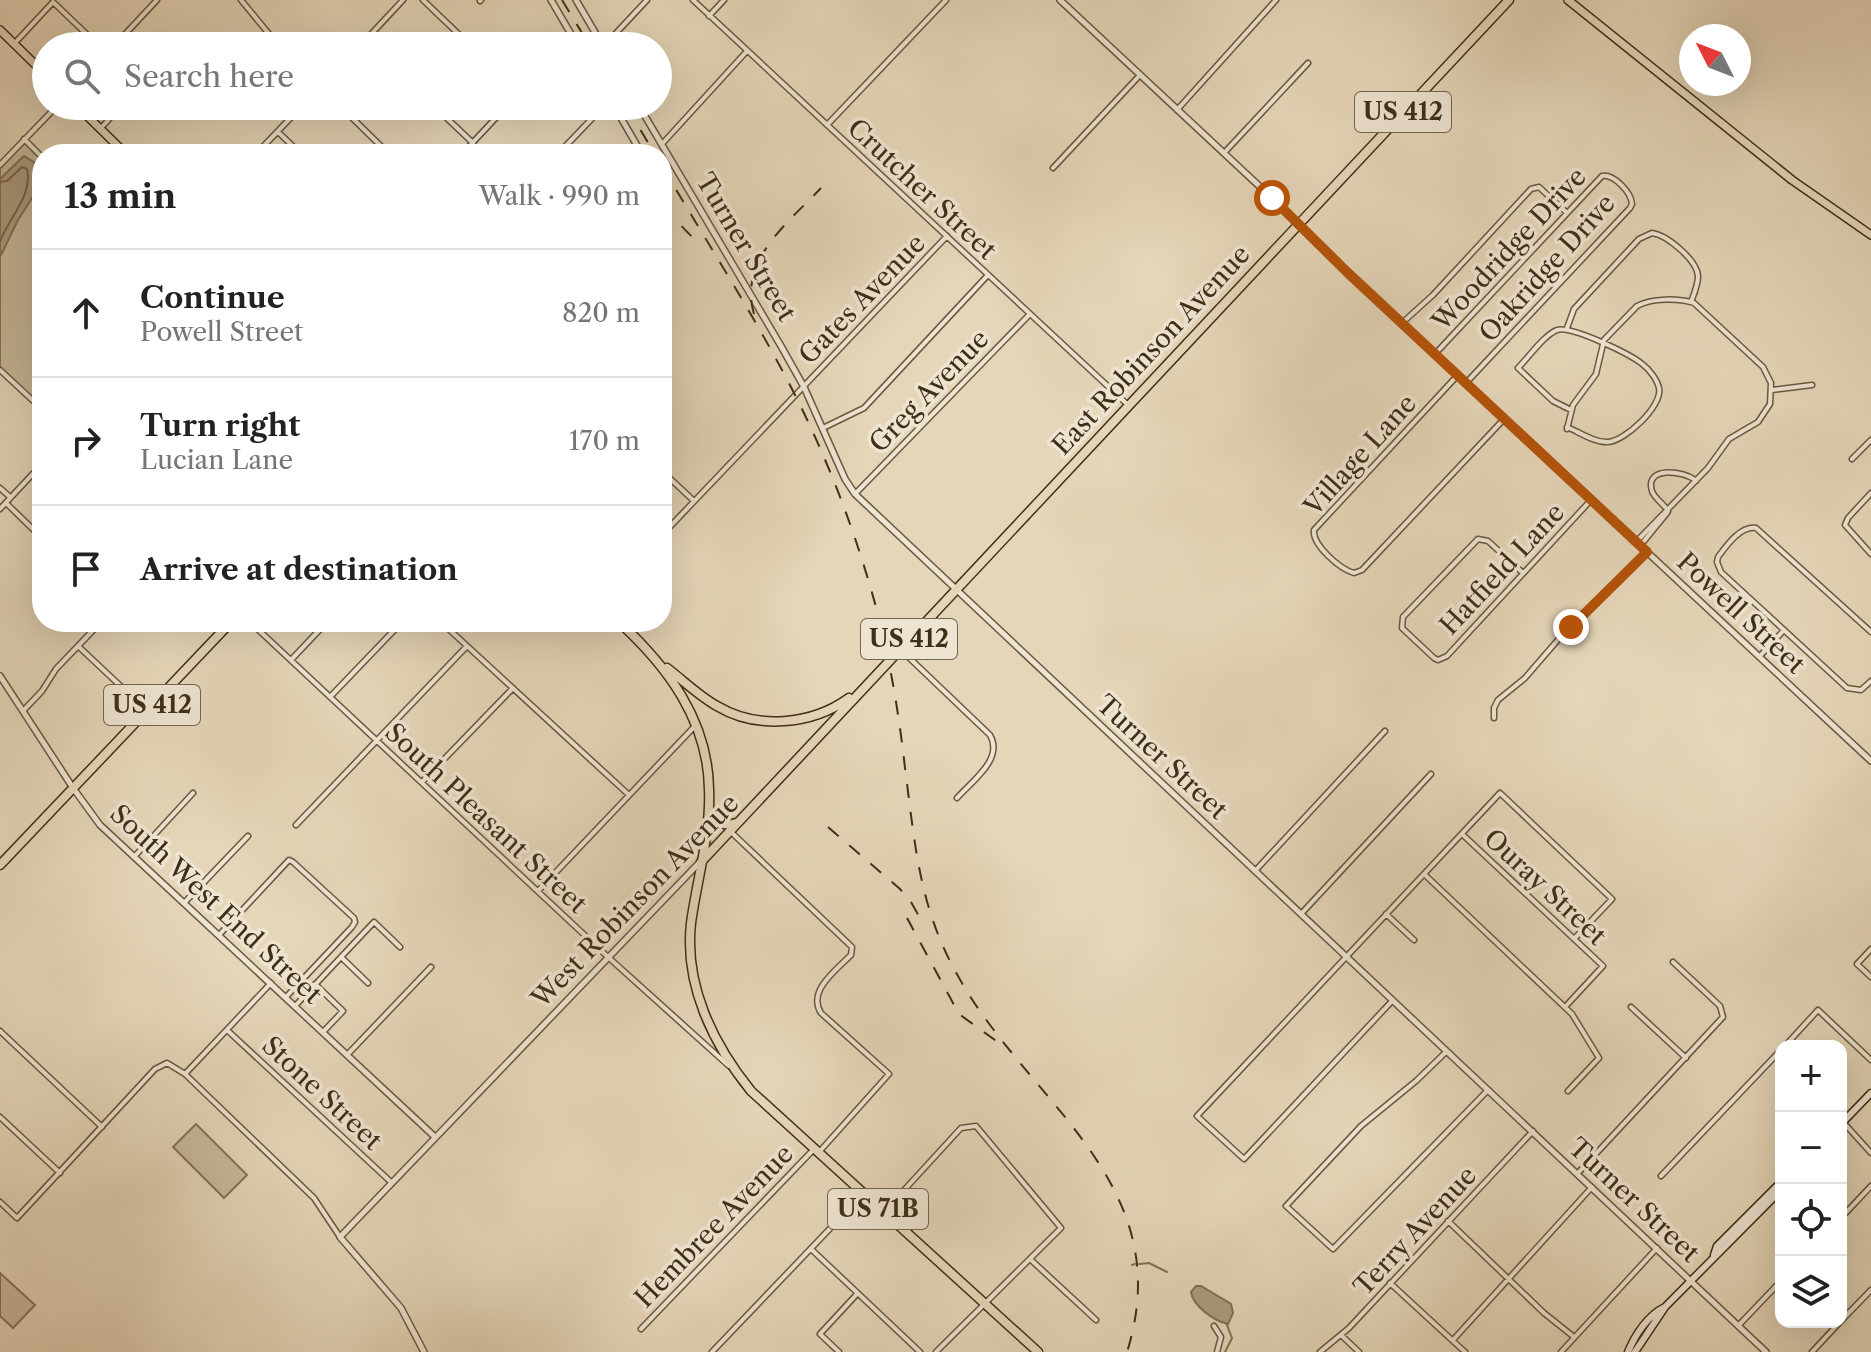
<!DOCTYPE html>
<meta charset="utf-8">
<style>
:root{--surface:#fff;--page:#f6f6f6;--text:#222;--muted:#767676;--line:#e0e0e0}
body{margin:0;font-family:"Libre Caslon Text",serif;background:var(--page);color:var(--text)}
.controls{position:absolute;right:24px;bottom:24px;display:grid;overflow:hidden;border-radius:16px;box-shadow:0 8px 32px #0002}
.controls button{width:72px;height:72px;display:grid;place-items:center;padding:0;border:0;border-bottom:2px solid var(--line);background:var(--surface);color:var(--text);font:40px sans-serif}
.compass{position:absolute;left:1679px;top:24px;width:72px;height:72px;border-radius:50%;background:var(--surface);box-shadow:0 8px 32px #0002;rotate:312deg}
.stop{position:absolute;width:24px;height:24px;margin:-18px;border:6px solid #b45309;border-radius:50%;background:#fff}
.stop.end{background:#b45309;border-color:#fff;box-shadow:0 2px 8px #0008}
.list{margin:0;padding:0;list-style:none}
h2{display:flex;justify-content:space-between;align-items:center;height:104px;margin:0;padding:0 32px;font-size:34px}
h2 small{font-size:26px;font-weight:400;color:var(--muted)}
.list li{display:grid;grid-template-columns:52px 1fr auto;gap:24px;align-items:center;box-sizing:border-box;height:128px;padding:0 32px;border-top:2px solid var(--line)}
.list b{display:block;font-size:30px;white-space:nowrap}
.list p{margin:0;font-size:26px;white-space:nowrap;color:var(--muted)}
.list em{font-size:26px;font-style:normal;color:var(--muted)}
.icon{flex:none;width:44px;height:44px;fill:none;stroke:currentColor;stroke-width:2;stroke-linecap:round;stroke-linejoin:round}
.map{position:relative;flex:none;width:1871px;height:1352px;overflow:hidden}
.search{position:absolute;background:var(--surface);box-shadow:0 8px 32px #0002;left:32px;top:32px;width:640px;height:88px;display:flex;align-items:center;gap:20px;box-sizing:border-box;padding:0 28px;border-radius:44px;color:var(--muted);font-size:30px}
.panel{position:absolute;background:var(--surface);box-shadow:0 8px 32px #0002;left:32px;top:144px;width:640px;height:488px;border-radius:32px}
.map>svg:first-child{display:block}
.green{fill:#c9ba9d;stroke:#84745a;stroke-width:2}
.water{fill:#ad9d82;stroke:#817157;stroke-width:2}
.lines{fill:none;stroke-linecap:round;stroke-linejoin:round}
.shore{stroke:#76664c;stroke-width:2}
.stream{stroke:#817157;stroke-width:2}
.minor-casing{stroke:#685940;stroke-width:7}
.tertiary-casing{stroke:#685940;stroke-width:8}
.secondary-casing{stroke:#3f2f17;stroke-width:9}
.primary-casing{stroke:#3f2f17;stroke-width:10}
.trunk-casing{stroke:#3f2f17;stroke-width:11}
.minor{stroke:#eee4d2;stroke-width:4}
.tertiary{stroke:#eee4d2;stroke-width:5}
.secondary{stroke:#eee4d2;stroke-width:6}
.primary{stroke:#e5d6b9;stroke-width:7}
.trunk{stroke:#e5d6b9;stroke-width:8}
.rail{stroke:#3f2f17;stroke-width:2;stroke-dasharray:14 14;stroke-linecap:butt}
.route{stroke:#b45309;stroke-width:10}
.labels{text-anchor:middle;stroke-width:7;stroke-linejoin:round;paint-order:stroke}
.shield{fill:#eee4d2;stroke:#74654f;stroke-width:2}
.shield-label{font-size:24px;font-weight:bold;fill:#3f2f17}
.street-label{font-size:26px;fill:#3f2f17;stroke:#eee4d2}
</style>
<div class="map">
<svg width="1871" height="1352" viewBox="0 0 1871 1352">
<rect width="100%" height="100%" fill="#e5d6b9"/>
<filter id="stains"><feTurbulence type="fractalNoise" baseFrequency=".0025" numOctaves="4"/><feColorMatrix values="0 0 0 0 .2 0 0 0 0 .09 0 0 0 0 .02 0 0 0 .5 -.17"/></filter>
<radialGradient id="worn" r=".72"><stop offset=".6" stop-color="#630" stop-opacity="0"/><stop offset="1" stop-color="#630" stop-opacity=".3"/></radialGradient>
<path class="green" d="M24 139 42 157V409L0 370V165Z
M196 1124 247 1175 224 1198 173 1147Z
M0 1273 35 1305 13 1328 0 1316Z"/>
<path class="water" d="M24 156 37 164 34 195 18 220 0 257V179Z
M1196 1286H1201L1231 1304 1233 1313 1228 1324C1214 1321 1193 1306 1191 1292Z"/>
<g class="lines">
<path class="shore" d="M0 182 7 181 22 167 27 169C33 197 9 216 0 242"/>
<path class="stream" d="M1139 1264 1149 1263 1167 1272
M1132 1265 1135 1264
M1225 1352 1232 1338 1227 1325"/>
<defs>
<path id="minor" d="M241 0 279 46
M423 0 471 46
M693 0 1127 404
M480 1 481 0
M53 2 99 46
M709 16 724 0
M365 40 371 46
M14 44 53 2
M114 46 157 0
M360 46 403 0
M604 46 647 0
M340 106 389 154
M434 106 473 143
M1177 110 1276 0
M827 125 946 0
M101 128 121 106
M278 132 301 154
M24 139 42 157
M662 144 747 51
M1224 153 1308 63
M256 154 302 106
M462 154 507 106
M558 154 604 106
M0 165 57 106
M1053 168 1140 75
M1402 323 1433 295 1531 189 1539 187 1567 213
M1567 328 1574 309 1639 239 1652 233C1667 235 1697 260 1698 276 1698 285 1694 294 1691 302
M1435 354 1602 176C1614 174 1631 192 1632 204L1630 208 1466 383
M0 370 42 409
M1457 376 1314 530C1312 545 1340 569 1354 573L1362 570 1504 419
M1772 390 1812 385
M1567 427C1579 432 1595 443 1608 442 1625 441 1663 406 1659 388 1657 379 1649 369 1641 363 1629 354 1571 325 1557 330 1543 336 1529 357 1518 368L1553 401 1571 410
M823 428 864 408 988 275
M1567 429 1573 405 1596 374 1604 340 1637 306C1652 298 1678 298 1694 303L1763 367 1771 383 1770 404 1758 422 1729 439 1708 468 1636 542
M1852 459 1871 440
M662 471 694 501
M0 488 10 497
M1871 493 1848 518 1845 525 1871 554
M855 494 1030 314
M6 503 42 538
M0 509 42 464
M1668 511C1664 504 1654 498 1652 491 1644 466 1684 470 1696 481
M662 535 947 236
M1640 546 1667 513
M1523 573 1488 541 1478 539 1403 617 1402 628 1434 658 1438 660 1447 656 1591 500
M250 622 608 957 729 1066
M441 622 629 795
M1871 632 1756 528C1740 526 1727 545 1718 557L1717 562 1721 572 1847 688 1861 690 1871 681
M78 646 146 710
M901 650 990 735C1004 759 972 781 957 798
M1759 657 1784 630
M291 660 327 622
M330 697 402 622
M23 711 42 691 56 669 101 622
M1494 718V708L1498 700 1525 678 1563 634 1647 552
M422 782 513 688
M296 825 467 646
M731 832 852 947 851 955C836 970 807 991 821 1013L889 1074 820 1151
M1462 834 1603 966 1565 1007
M134 857 193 793
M1255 871 1385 731
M1424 874 1572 1014 1599 1058 1568 1091
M538 891 694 727
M184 903 248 836
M1301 914 1431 774
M1386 914 1414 940
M219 935 289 860 293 862 354 918 355 922 352 927 286 997
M1871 949 1857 964 1871 977
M341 957 368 983
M315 984 343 1011 323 1032
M1392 1001 1244 1159 1197 1116 1500 793 1612 899 1574 939
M295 1006 374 922 400 947
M1631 1007 1686 1058
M227 1030 392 1183
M0 1031 102 1127
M1785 1046 1818 1010 1871 1060
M1446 1052 1416 1081 1361 1126 1286 1206 1333 1249 1488 1090
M347 1055 431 967
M185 1074 271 983
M0 1117 60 1173
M1843 1122 1871 1153
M1578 1173 1723 1017 1720 1006 1673 962
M1661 1176 1781 1050
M0 1202 17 1218 155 1069 167 1063 185 1074 314 1198 340 1237
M884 1212 961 1128 976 1126 1061 1228 936 1352
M1841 1218 1871 1186
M1448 1221 1544 1313 1574 1337
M811 1249 920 1352
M1030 1259 1096 1320
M1390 1283 1465 1352
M1841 1321 1871 1290
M1214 1326 1221 1337 1217 1352
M1738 1326 1781 1281
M641 1329 814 1149
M1341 1335 1359 1352
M1453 1340 1592 1187
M712 1352 863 1194
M839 1352 820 1334 857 1294
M1320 1352 1349 1328 1533 1131
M1561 1352 1657 1248
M1812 1352 1840 1322"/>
<path id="tertiary" d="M551 0 578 46
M576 0 603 46
M1060 0 1272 198 1347 272 1871 761
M614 106 642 154
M639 106 781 346 804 387 845 479 855 494 1766 1352
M0 676 73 788 100 825 435 1137
M424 1352 401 1308 340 1237 700 862"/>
<path id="secondary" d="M1841 1124 1871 1093
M1714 1255 1717 1246 1781 1182
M1628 1352C1635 1335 1648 1315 1665 1307
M1635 1352 1665 1307 1781 1190"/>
<path id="primary" d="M1568 0 1792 180 1871 235
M0 30 46 75
M77 106 126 154"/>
<path id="trunk" d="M619 622C667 666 708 720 709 789 711 834 697 879 691 923 684 985 713 1044 751 1091L1038 1352
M667 668C684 681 699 696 717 706 757 730 812 725 849 698
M709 810C716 820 722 828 736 823
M701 862 1509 0
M0 865 231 622"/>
</defs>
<use href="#minor" class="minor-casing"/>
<use href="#tertiary" class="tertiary-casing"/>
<use href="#secondary" class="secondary-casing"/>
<use href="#primary" class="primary-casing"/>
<use href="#trunk" class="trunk-casing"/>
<use href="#minor" class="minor"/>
<use href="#tertiary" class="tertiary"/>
<use href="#secondary" class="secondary"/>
<use href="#primary" class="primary"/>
<use href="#trunk" class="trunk"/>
<path class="rail" d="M562 0 590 46
M626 106 655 154
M662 166C702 234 745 301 782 370 822 444 854 526 876 607 890 660 899 714 905 768 915 844 919 908 958 976 1028 1103 1180 1183 1127 1352
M662 206 697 242
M754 314C738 260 788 223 821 188
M828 827 900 889 911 902 924 925
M907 918 959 1014 999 1043"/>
</g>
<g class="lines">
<path class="route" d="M1272 198 1347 272 1647 552 1571 627"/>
</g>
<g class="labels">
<g class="shield">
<rect x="1355" y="92" width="96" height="40" rx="6"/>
<rect x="861" y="619" width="96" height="40" rx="6"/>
<rect x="104" y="685" width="96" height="40" rx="6"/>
<rect x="828" y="1189" width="100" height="40" rx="6"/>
</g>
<g class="shield-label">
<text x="1403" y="120">US 412</text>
<text x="909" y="647">US 412</text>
<text x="152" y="713">US 412</text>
<text x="878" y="1217">US 71B</text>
</g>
<g class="street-label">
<text transform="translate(922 189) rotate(43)" y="9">Crutcher Street</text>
<text transform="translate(746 247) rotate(59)" y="9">Turner Street</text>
<text transform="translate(1509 249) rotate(-47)" y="9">Woodridge Drive</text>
<text transform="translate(1547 268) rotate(-48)" y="9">Oakridge Drive</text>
<text transform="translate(862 299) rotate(-46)" y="9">Gates Avenue</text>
<text transform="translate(1151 350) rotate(-47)" y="9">East Robinson Avenue</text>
<text transform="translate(929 391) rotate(-46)" y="9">Greg Avenue</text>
<text transform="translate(1360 455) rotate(-48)" y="9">Village Lane</text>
<text transform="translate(1502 569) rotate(-47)" y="9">Hatfield Lane</text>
<text transform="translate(1741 613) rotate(43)" y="9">Powell Street</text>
<text transform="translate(1162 757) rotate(43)" y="9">Turner Street</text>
<text transform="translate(486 818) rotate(43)" y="9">South Pleasant Street</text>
<text transform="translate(1545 887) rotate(43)" y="9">Ouray Street</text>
<text transform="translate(635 901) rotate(-46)" y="9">West Robinson Avenue</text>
<text transform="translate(216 904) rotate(43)" y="9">South West End Street</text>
<text transform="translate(322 1093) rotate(43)" y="9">Stone Street</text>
<text transform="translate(1634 1200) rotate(43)" y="9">Turner Street</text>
<text transform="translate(714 1226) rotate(-46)" y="9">Hembree Avenue</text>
<text transform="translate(1415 1231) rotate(-47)" y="9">Terry Avenue</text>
</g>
</g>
<rect width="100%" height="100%" filter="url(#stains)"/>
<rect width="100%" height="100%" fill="url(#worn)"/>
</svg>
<div class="controls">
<button>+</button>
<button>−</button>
<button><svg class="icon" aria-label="locate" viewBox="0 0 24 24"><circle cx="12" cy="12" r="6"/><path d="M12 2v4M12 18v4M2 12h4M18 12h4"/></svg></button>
<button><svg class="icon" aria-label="layers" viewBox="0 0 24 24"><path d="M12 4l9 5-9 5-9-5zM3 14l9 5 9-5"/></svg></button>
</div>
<svg class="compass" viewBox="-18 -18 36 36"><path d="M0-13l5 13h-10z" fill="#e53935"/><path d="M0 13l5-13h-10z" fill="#767676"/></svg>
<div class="stop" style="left:1272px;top:198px"></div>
<div class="stop end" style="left:1571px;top:627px"></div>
<div class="search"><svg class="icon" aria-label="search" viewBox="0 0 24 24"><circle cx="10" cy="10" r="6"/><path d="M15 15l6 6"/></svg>Search here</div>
<section class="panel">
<h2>13 min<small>Walk · 990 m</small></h2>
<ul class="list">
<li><svg class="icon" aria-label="ahead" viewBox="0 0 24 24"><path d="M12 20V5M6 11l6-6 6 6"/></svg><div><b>Continue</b><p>Powell Street</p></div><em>820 m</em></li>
<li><svg class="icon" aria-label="right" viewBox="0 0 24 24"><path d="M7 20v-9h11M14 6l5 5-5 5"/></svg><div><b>Turn right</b><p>Lucian Lane</p></div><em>170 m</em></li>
<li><svg class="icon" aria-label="arrive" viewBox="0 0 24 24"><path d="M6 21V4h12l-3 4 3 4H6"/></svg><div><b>Arrive at destination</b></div></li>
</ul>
</section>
</div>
